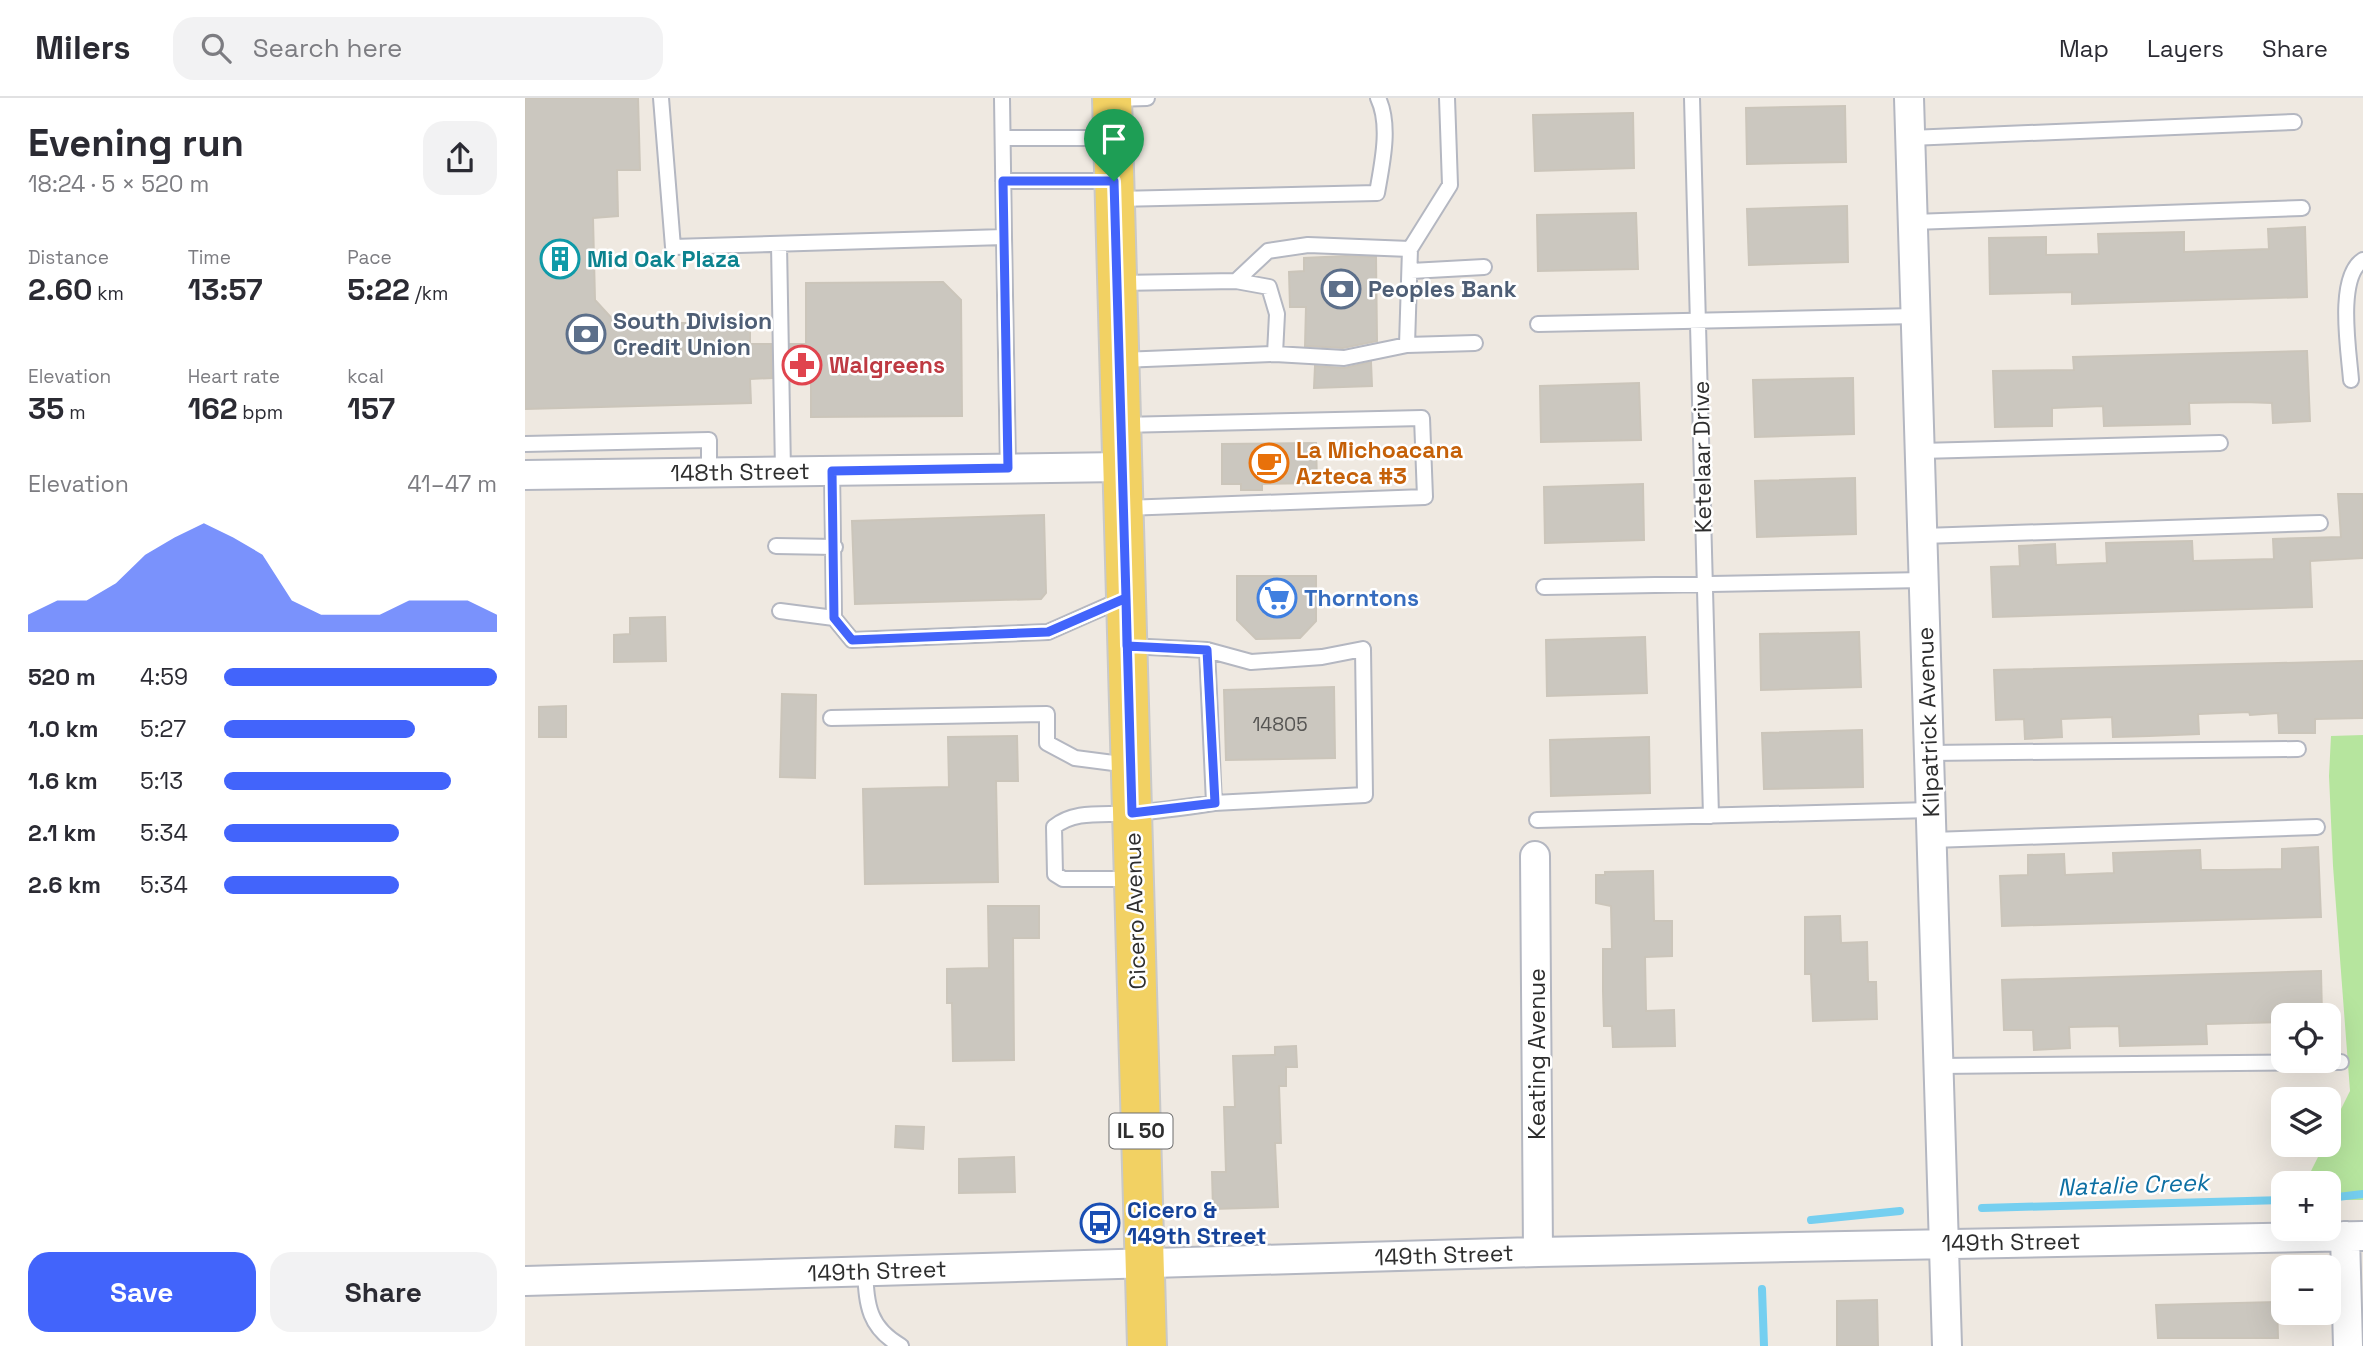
<!DOCTYPE html>
<html lang="en">
<head>
<meta charset="utf-8">
<style>
	:root { --surface:#fff; --page:#f2f2f3; --text:#2b2b33; --muted:#7c7c81; --line:#e1e1e2; --accent:#4264fb }
	body { margin:0; font-family:"Space Grotesk",sans-serif; background:var(--page); color:var(--text); height:100vh; display:flex; flex-direction:column; font-size:26px; white-space:nowrap }
	* { box-sizing:border-box; margin:0 }
	p { font-size:23px; color:var(--muted) }
	.icon { flex:none; width:38px; height:38px; fill:none; stroke:currentColor; stroke-width:2; stroke-linecap:round; stroke-linejoin:round }
	.map { position:relative; flex:1; overflow:hidden }
	.drawer { display:flex; flex-direction:column; background:var(--surface); width:525px }
	.drawer>* { flex:none }
	.tools { position:absolute; left:1746px; top:905px; display:grid; gap:14px }
	.tools a { display:grid; place-items:center; width:70px; height:70px; border-radius:14px; background:var(--surface); box-shadow:0 7px 28px #0002; font-size:35px }
	.pin { position:absolute; display:grid; place-items:center; width:60px; height:60px; color:#fff; margin:-72px -30px; border-radius:50% 50% 50% 0; rotate:-45deg; box-shadow:0 0 7px #0007 }
	.pin .icon { rotate:45deg }
	.round { display:grid; place-items:center; flex:none; width:74px; height:74px; border-radius:21px; background:var(--page) }
	.headline { display:flex; align-items:center; justify-content:space-between; height:119px; padding:0 28px }
	h1 { font-size:38px; font-weight:600; line-height:52px }
	.stats { display:grid; grid-template-columns:repeat(3,1fr); gap:10px; height:119px; padding:7px 28px }
	.stats div { display:grid; align-content:center }
	.stats b { font-size:30px; font-weight:600 }
	.stats small { font-size:19px; font-weight:400 }
	.stats p { font-size:19px }
	.chart { height:196px; padding:14px 28px }
	.chart p { display:flex; justify-content:space-between }
	.chart svg { width:100%; height:126px; margin-top:7px; fill:var(--accent); opacity:.7 }
	.cta { display:flex; gap:14px; margin-top:auto; padding:14px 28px }
	.cta a { flex:1; height:80px; border-radius:21px; background:var(--accent); color:#fff; font-size:28px; font-weight:600; line-height:80px; text-align:center }
	.cta a+a { background:var(--page); color:var(--text) }
	ul { padding:0 28px; list-style:none; font-size:23px }
	li { display:grid; grid-template-columns:112px 84px 1fr; align-items:center; height:52px }
	li i { height:18px; border-radius:9px; background:var(--accent) }
	header { display:flex; align-items:center; gap:42px; box-sizing:border-box; height:98px; padding:0 35px; background:var(--surface); border-bottom:2px solid var(--line) }
	header strong { font-size:33px }
	nav { display:flex; gap:38px; margin-inline-start:auto; font-size:24px }
	.search { width:490px; height:63px; background:var(--page); display:flex; align-items:center; gap:18px; box-sizing:border-box; padding:0 24px; border-radius:21px; color:var(--muted); font-size:26px }
	main { display:flex; flex:1; min-height:0 }
	.map>svg:first-child { display:block }
</style>
</head>
<body>
<header>
<strong>Milers</strong>
<div class="search"><svg class="icon" aria-label="search" viewBox="0 0 24 24"><circle cx="10" cy="10" r="6"/><path d="M15 15l6 6"/></svg>Search here</div>
<nav><a>Map</a><a>Layers</a><a>Share</a></nav>
</header>
<main>
<section class="drawer">
<div class="headline"><div><h1>Evening run</h1><p>18:24 · 5 × 520 m</p></div><a class="round"><svg class="icon" aria-label="share" viewBox="0 0 24 24"><path d="M12 15V3M7 8l5-5 5 5M5 13v7h14v-7"/></svg></a></div>
<div class="stats">
<div><p>Distance</p><b>2.60<small> km</small></b></div>
<div><p>Time</p><b>13:57</b></div>
<div><p>Pace</p><b>5:22<small> /km</small></b></div>
</div>
<div class="stats">
<div><p>Elevation</p><b>35<small> m</small></b></div>
<div><p>Heart rate</p><b>162<small> bpm</small></b></div>
<div><p>kcal</p><b>157</b></div>
</div>
<div class="chart"><p><span>Elevation</span>41–47 m</p>
<svg viewBox="0 0 160 44" preserveAspectRatio="none"><path d="M0 44V38L10 33L20 33L30 27L40 17L50 11L60 6L70 11L80 17L90 33L100 38L110 38L120 38L130 33L140 33L150 33L160 38V44z"/></svg>
</div>
<ul>
<li><b>520 m</b>4:59<i style="width:100%"></i></li>
<li><b>1.0 km</b>5:27<i style="width:70%"></i></li>
<li><b>1.6 km</b>5:13<i style="width:83%"></i></li>
<li><b>2.1 km</b>5:34<i style="width:64%"></i></li>
<li><b>2.6 km</b>5:34<i style="width:64%"></i></li>
</ul>
<div class="cta"><a>Save</a><a>Share</a></div>
</section>
<div class="map">
<svg width="1838" height="1248" viewBox="0 0 1838 1248">
	<rect width="100%" height="100%" fill="#efe9e1"/>
	<path fill="#b6e59e" d="M1838,637v465h-34v-17h-24l19,-38 5,-1v-11l21,-42 -17,-225 -4,-90 2,-40z"/>
	<g fill="none" stroke-linecap="round" stroke-linejoin="round">
		<path stroke="#75cff0" stroke-width="8" d="M1804,1100l34,-4
			M1457,1110l302,-8
			M1286,1122l89,-9
			M1237,1191l2,57"/>
	</g>
	<path fill="#cbc7bf" stroke="#cbc5ba" stroke-width="2" d="M0,0h113l2,72h-23l1,46 -25,2 2,82 22,24 133,-2v22h21l1,34 -22,1 1,24 -226,6z
		M1320,8l1,56 -99,2 -1,-56z
		M1108,15l1,55 -99,3 -2,-56z
		M1322,108l1,56 -99,3 -2,-56z
		M1111,115l2,56 -100,2 -1,-56z
		M1780,129l2,70 -235,7v-12l-82,2 -1,-56 57,-1v18l53,-1 -1,-20 86,-2v20l29,-1 56,-2 -1,-20z
		M821,158l30,1 1,84 -34,7 -38,-2 1,-39h-16l-1,-35 15,-1v-13z
		M418,184l18,18 1,116 -151,1v-39h-20l-1,-34h16v-61z
		M1782,253l3,70 -37,2 -1,-20 -28,-1 -55,1 1,21 -86,2 -1,-20 -51,2v18l-57,1 -2,-56 81,-1 -1,-13z
		M846,264l1,24 -58,2 1,-22 29,2z
		M1328,280l1,56 -99,3 -2,-57z
		M1114,285l2,57 -100,2 -1,-56z
		M791,345l1,40 -55,1v6h-21v-6h-19v-40z
		M1330,380l1,56 -99,3 -2,-56z
		M1118,386l1,56 -99,3 -1,-56z
		M1813,396h25v64l-53,3 2,46 -319,10 -2,-50 29,-1 -1,-20 36,-2 1,21 51,-2 -1,-20 36,-1 50,-1 1,20 81,-2 -1,-20 68,-2z
		M519,417l2,78 -5,6 -186,5 -3,-83z
		M712,478h79v45l-16,17 -44,1 -19,-19z
		M140,519l1,44 -52,1v-27l16,-1v-16z
		M1334,534l2,55 -100,3 -1,-56z
		M1120,539l2,56 -100,3 -1,-56z
		M1838,563v57l-48,1v14h-36l-1,-20 -28,2 -1,-3 -51,2 1,20 -50,2 -36,1 -1,-20 -51,2 1,18 -37,2 -1,-20 -28,1 -2,-50z
		M809,589l1,71 -109,2 -2,-70z
		M257,596l34,1 -1,83 -35,-1z
		M41,608v31h-27v-30z
		M1337,632l1,57 -99,2 -2,-56z
		M492,638l1,45h-22l2,101 -133,2 -2,-95 86,-2 -1,-50z
		M1124,639l1,56 -99,3 -1,-56z
		M1793,749l3,70 -319,9 -2,-50 28,-1v-20l36,-1 1,21 49,-2 -1,-20 87,-3 1,20h28l53,-1v-20z
		M1128,773l1,50h18v35l-27,1 1,54 28,-1 1,36 -62,1 -1,-21h-8l-1,-35v-42h9l-1,-43 -15,-3v-28h9v-3z
		M463,808h51v32h-26l1,122 -61,1 -1,-58h-5v-34l42,-1z
		M1315,818l1,27 26,-1 1,40h8l1,37 -64,2 -2,-47h-6v-57z
		M1796,873l1,44h-38v7l-78,2 1,20 -87,2 -1,-20 -50,1 1,21 -36,2 -1,-20h-29l-2,-50z
		M771,948l1,21h-11v19h-7l2,57h-6l3,64 -65,2 -1,-37h14l-2,-65h11l-2,-51 42,-1v-8z
		M371,1028l28,1 -1,22 -28,-2z
		M489,1059l1,35 -56,1v-34z
		M1352,1202l1,46h-41v-45z
		M1752,1204l1,36h-120l-2,-33z"/>
	<g fill="none" stroke-linecap="round" stroke-linejoin="round">
		<defs>
			<path id="service" d="M136,0l12,149 331,-10 4,231
				M477,0l2,139
				M1167,0l19,718
				M589,1l33,-1
				M478,40h109
				M1385,40l384,-16
				M478,83h111
				M591,101l261,-6c5,-29 14,-68 1,-95
				M1388,124l389,-14
				M254,146l4,227
				M885,151l40,-64 -3,-87
				M886,173l73,-4
				M711,183l32,-30 40,-6 102,4 -3,96 -63,13 -69,-4
				M594,185l117,-2 33,6 8,27 -2,40 -154,6
				M1013,226l378,-8
				M882,247l68,-2
				M1826,282c-2,-28 -15,-103 12,-120
				M596,327l301,-7 3,79 -300,11
				M0,346l184,-4v33
				M1395,353l300,-8
				M1398,438l397,-13
				M251,448l59,1
				M1019,489l380,-7
				M255,513l54,7 -2,-147
				M309,520l18,22 196,-8 77,-34
				M604,548l78,4 7,153c-27,4 -54,8 -81,10 -27,3 -57,-4 -79,14l1,47 8,5h70
				M682,552l44,12 71,-5 41,-8 2,146 -151,8
				M306,620l216,-4v29l28,15 54,7
				M1405,655l368,-4
				M1012,722l394,-10
				M1407,742l385,-13
				M1414,968l402,-4
				M340,1174c2,33 3,55 36,74"/>
			<path id="minor" d="M1384,0l38,1248
				M0,377l597,-8
				M1010,758l3,396
				M1820,1138l3,110
				M0,1183l1013,-29 825,-16"/>
			<path id="primary" d="M587,0l35,1248"/>
		</defs>
		<use href="#service" stroke="#b4b7c1" stroke-width="18"/>
		<use href="#minor" stroke="#b4b7c1" stroke-width="32"/>
		<use href="#primary" stroke="#c9c9c9" stroke-width="42"/>
		<use href="#service" stroke="#fff" stroke-width="14"/>
		<use href="#minor" stroke="#fff" stroke-width="28"/>
		<use href="#primary" stroke="#f2d163" stroke-width="38"/>
	</g>
	<g fill="none" stroke-linecap="round" stroke-linejoin="round">
		<defs>
			<path id="route" d="M589,83l12,417c2,72 4,144 6,215l83,-10 -8,-153 -80,-4 -1,-48 -78,34 -196,8 -18,-22 -2,-147 176,-3 -5,-287h111"/>
		</defs>
		<use href="#route" stroke="#fff" stroke-width="14"/>
		<use href="#route" stroke="#4264fb" stroke-width="9"/>
	</g>
	<defs>
		<symbol id="building-ring" viewBox="-11 -11 22 22"><circle r="9.5" fill="#fff" stroke="#0f9aa8" stroke-width="1.5"/><path d="M-4-6H4V6H1V3H-1V6H-4ZM-2.5-4.3h1.7v1.8h-1.7ZM.8-4.3h1.7v1.8H.8ZM-2.5-1h1.7V.8h-1.7ZM.8-1h1.7V.8H.8Z" fill="#0f9aa8"/></symbol>
		<symbol id="bank-ring" viewBox="-11 -11 22 22"><circle r="9.5" fill="#fff" stroke="#5c6f8a" stroke-width="1.5"/><path d="M-6-4H6V4H-6ZM0-2.3a2.3 2.3 0 1 0 0 4.6a2.3 2.3 0 1 0 0-4.6Z" fill="#5c6f8a"/></symbol>
		<symbol id="pharmacy-ring" viewBox="-11 -11 22 22"><circle r="9.5" fill="#fff" stroke="#e0444e" stroke-width="1.5"/><path d="M-2-6h4v4h4v4h-4v4h-4v-4h-4v-4h4Z" fill="#e0444e"/></symbol>
		<symbol id="cafe-ring" viewBox="-11 -11 22 22"><circle r="9.5" fill="#fff" stroke="#e8710a" stroke-width="1.5"/><path d="M-5.5-4.5H6V0H3Q3 3.5 0 3.5H-2.5Q-5.5 3.5-5.5 0ZM3-3.2v2h1.7v-2ZM-6 4.5H4V6H-6Z" fill="#e8710a"/></symbol>
		<symbol id="supermarket-ring" viewBox="-11 -11 22 22"><circle r="9.5" fill="#fff" stroke="#3f7fe0" stroke-width="1.5"/><path d="M-6-5.5h2.5l.6 2H6L4.5 2H-2.5L-4.4-4H-6ZM-1.5 3.2a1.3 1.3 0 1 0 .1 0ZM3 3.2a1.3 1.3 0 1 0 .1 0Z" fill="#3f7fe0"/></symbol>
		<symbol id="bus-ring" viewBox="-11 -11 22 22"><circle r="9.5" fill="#fff" stroke="#1a4fb4" stroke-width="1.5"/><path d="M-5-6H5V4H4V6H2V4H-2V6H-4V4H-5ZM-3.5-4V0h7V-4ZM-3.5 1.2v1.5H-2V1.2ZM2 1.2v1.5H3.5V1.2Z" fill="#1a4fb4"/></symbol>
	</defs>
	<g fill-rule="evenodd">
		<use href="#building-ring" x="13" y="139" width="44" height="44"/>
		<use href="#bank-ring" x="794" y="169" width="44" height="44"/>
		<use href="#bank-ring" x="39" y="214" width="44" height="44"/>
		<use href="#pharmacy-ring" x="255" y="245" width="44" height="44"/>
		<use href="#cafe-ring" x="722" y="343" width="44" height="44"/>
		<use href="#supermarket-ring" x="730" y="478" width="44" height="44"/>
		<use href="#bus-ring" x="553" y="1103" width="44" height="44"/>
	</g>
	<g text-anchor="middle" stroke-width="5" stroke-linejoin="round" paint-order="stroke">
		<g font-size="19" fill="#555452">
			<text x="755" y="633">14805</text>
		</g>
		<rect fill="#fff" stroke="#6d6d6d" stroke-width="2" x="584.5" y="1015.5" width="63" height="35" rx="5"/>
		<g font-size="21" font-weight="bold" fill="#2e2e2e">
			<text x="616" y="1040">IL 50</text>
		</g>
		<g font-size="23" font-weight="bold" fill="#0d838f" stroke="#fff" text-anchor="start">
			<text x="62" y="169">Mid Oak Plaza</text>
		</g>
		<g font-size="23" font-weight="bold" fill="#4e5e75" stroke="#fff" text-anchor="start">
			<text x="843" y="199">Peoples Bank</text>
			<text x="88" y="231">South Division<tspan x="88" dy="26">Credit Union</tspan></text>
		</g>
		<g font-size="23" font-weight="bold" fill="#be3a42" stroke="#fff" text-anchor="start">
			<text x="304" y="275">Walgreens</text>
		</g>
		<g font-size="23" font-weight="bold" fill="#c56008" stroke="#fff" text-anchor="start">
			<text x="771" y="360">La Michoacana<tspan x="771" dy="26">Azteca #3</tspan></text>
		</g>
		<g font-size="23" fill="#2e2e2e" stroke="#fff">
			<text transform="translate(1177 359) rotate(-91)" y="8">Ketelaar Drive</text>
			<text transform="translate(215 374) rotate(-1)" y="8">148th Street</text>
			<text transform="translate(1403 624) rotate(-92)" y="8">Kilpatrick Avenue</text>
			<text transform="translate(610 813) rotate(-92)" y="8">Cicero Avenue</text>
			<text transform="translate(1012 956) rotate(-90)" y="8">Keating Avenue</text>
			<text transform="translate(1486 1144) rotate(-1)" y="8">149th Street</text>
			<text transform="translate(919 1157) rotate(-2)" y="8">149th Street</text>
			<text transform="translate(352 1173) rotate(-2)" y="8">149th Street</text>
		</g>
		<g font-size="23" font-weight="bold" fill="#366cbe" stroke="#fff" text-anchor="start">
			<text x="779" y="508">Thorntons</text>
		</g>
		<g font-size="23" font-weight="bold" fill="#164399" stroke="#fff" text-anchor="start">
			<text x="602" y="1120">Cicero &amp;<tspan x="602" dy="26">149th Street</tspan></text>
		</g>
		<g font-size="24" font-style="italic" fill="#0d6fa3" stroke="#fff">
			<text transform="translate(1608 1087) rotate(-2)" y="8">Natalie Creek</text>
		</g>
	</g>
</svg>
<div class="tools">
<a><svg class="icon" aria-label="locate" viewBox="0 0 24 24"><circle cx="12" cy="12" r="6"/><path d="M12 2v4M12 18v4M2 12h4M18 12h4"/></svg></a>
<a><svg class="icon" aria-label="layers" viewBox="0 0 24 24"><path d="M12 4l9 5-9 5-9-5zM3 14l9 5 9-5"/></svg></a>
<a>+</a>
<a>−</a>
</div>
<div class="pin" style="left:589px;top:83px;background:#1e9e55"><svg class="icon" aria-label="arrive" viewBox="0 0 24 24"><path d="M6 21V4h12l-3 4 3 4H6"/></svg></div>
</div>
</main>
</body>
</html>
